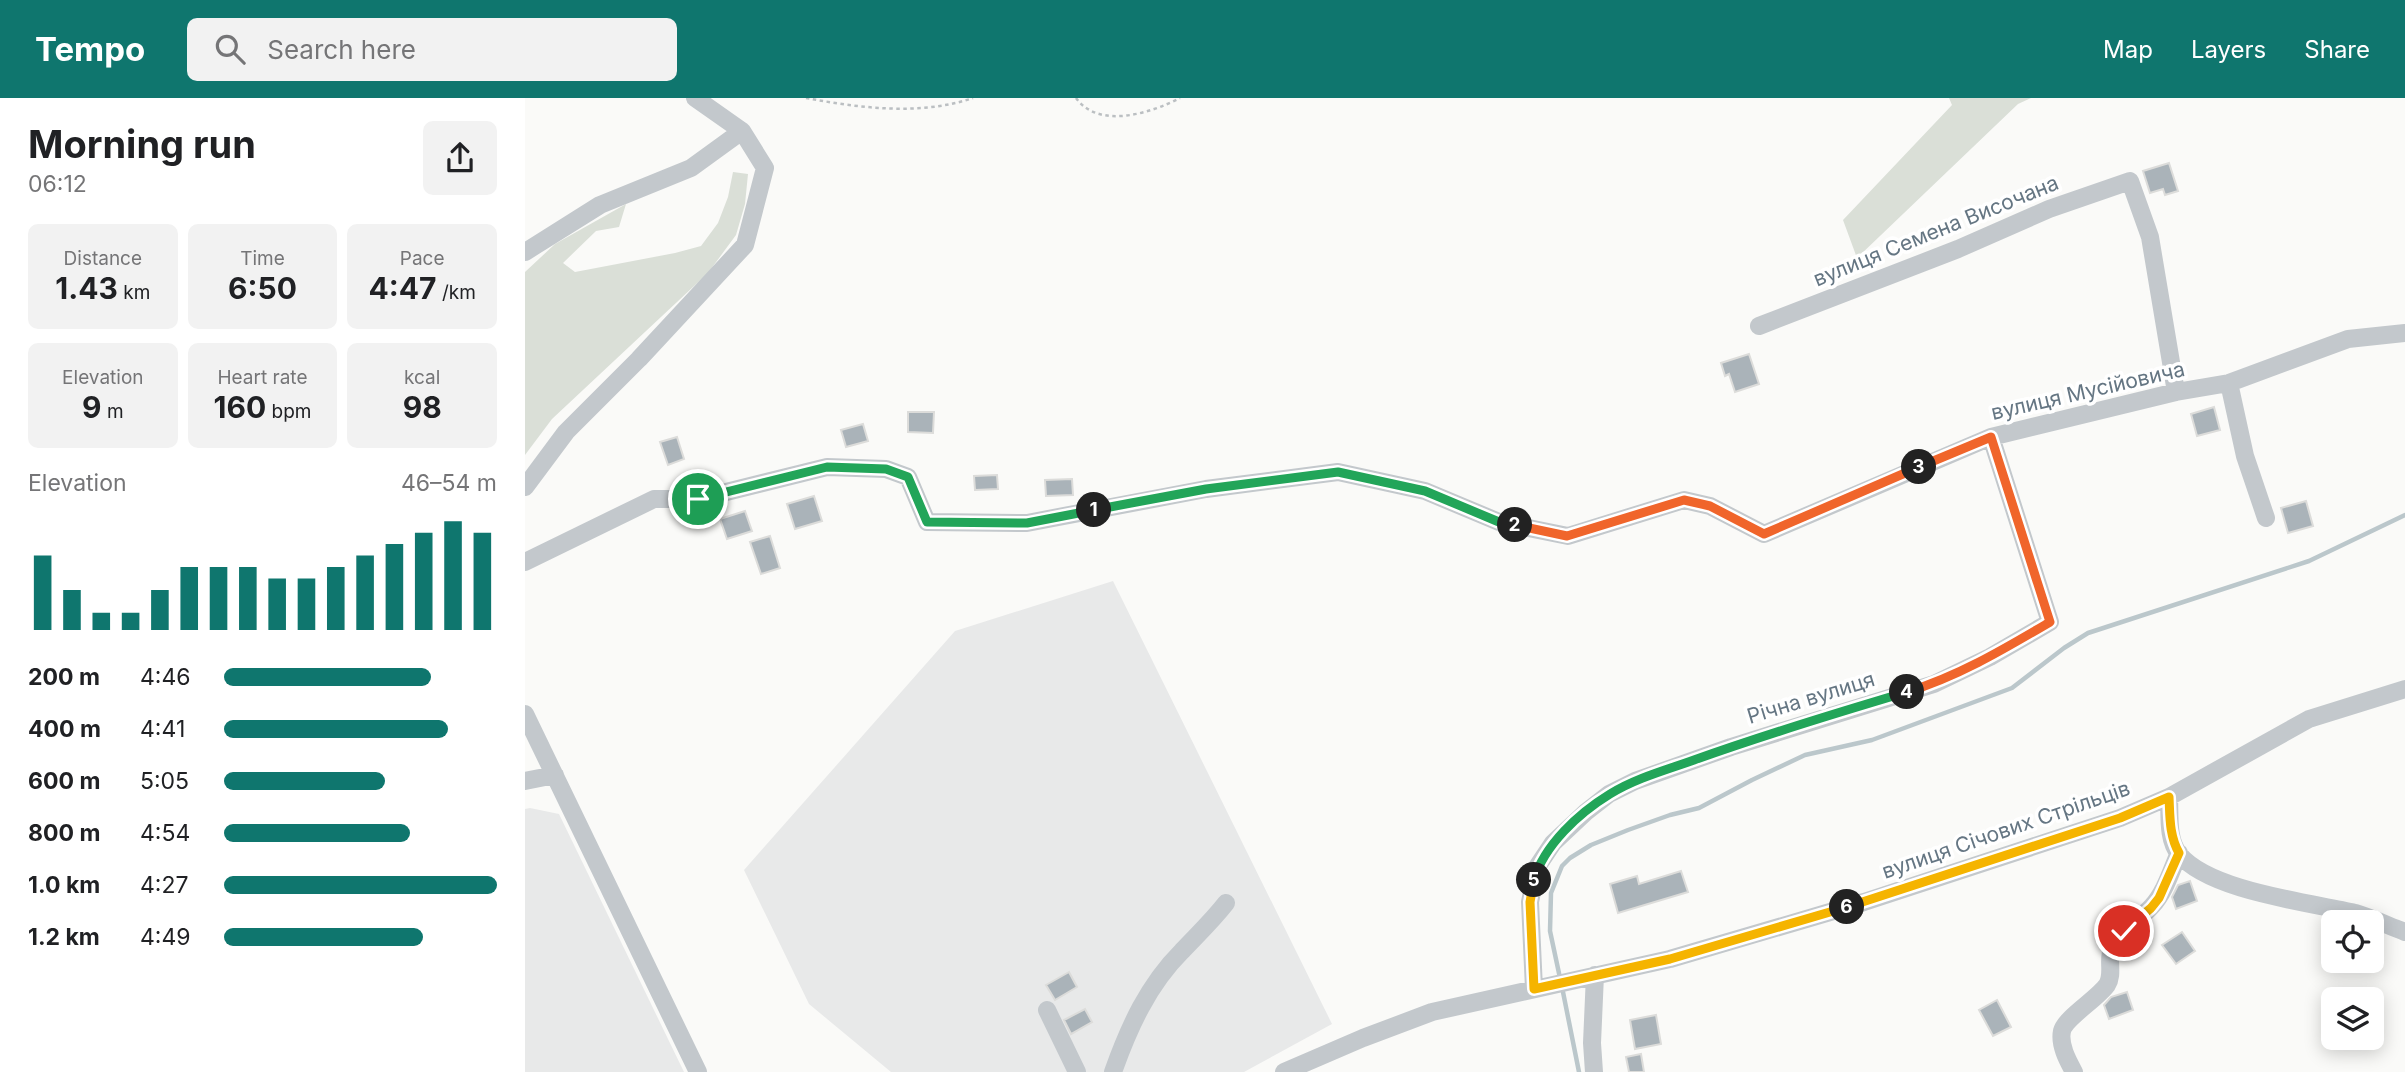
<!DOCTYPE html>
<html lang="en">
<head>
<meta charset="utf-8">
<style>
	:root { --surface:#fff; --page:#f2f2f2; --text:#202124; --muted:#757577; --accent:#0f766e }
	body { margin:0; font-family:Inter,sans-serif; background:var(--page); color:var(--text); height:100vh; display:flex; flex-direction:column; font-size:26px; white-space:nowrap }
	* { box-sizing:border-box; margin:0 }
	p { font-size:23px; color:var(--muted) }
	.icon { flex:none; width:38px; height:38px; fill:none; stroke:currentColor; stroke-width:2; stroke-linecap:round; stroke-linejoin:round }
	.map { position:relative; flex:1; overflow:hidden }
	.drawer { display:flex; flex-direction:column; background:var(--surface); width:525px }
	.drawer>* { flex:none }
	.fabs { position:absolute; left:1796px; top:812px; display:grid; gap:14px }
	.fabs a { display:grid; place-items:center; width:63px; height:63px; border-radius:10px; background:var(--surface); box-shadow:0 4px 18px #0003; font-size:35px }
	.pin { position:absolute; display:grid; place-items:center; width:60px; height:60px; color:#fff; margin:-30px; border:4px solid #fff; border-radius:50%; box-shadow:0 2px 7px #0007 }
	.km { position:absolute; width:35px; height:35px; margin:-18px; border-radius:50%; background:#222; color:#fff; font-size:19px; line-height:35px; text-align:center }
	.round { display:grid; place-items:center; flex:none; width:74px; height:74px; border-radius:10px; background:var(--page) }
	.head { display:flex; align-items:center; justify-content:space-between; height:119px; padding:0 28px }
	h1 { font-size:38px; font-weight:700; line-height:52px }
	.figures { display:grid; grid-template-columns:repeat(3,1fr); gap:10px; height:119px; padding:7px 28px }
	.figures div { display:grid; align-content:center; border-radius:10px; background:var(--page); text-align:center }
	.figures b { font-size:30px; font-weight:700 }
	.figures small { font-size:19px; font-weight:400 }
	.figures p { font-size:19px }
	.chart { height:196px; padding:14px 28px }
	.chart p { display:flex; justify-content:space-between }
	.chart svg { width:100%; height:126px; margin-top:7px; stroke:var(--accent); stroke-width:6 }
	ul { padding:0 28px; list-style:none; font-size:23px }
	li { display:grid; grid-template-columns:112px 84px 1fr; align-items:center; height:52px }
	li i { height:18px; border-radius:9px; background:var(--accent) }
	header { display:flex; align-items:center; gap:42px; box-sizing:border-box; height:98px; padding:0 35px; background:var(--accent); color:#fff }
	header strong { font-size:33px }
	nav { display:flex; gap:38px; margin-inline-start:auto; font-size:24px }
	.search { width:490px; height:63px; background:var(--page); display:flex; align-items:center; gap:18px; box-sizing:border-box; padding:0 24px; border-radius:10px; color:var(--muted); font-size:26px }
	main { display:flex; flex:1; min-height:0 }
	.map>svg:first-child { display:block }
</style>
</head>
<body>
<header>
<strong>Tempo</strong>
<div class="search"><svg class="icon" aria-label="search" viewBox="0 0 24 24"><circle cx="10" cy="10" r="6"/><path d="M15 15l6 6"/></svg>Search here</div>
<nav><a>Map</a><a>Layers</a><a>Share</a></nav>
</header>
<main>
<section class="drawer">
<div class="head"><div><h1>Morning run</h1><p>06:12</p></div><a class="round"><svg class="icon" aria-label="share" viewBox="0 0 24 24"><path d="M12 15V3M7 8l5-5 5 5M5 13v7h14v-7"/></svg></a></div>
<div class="figures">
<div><p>Distance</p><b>1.43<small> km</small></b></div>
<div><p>Time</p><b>6:50</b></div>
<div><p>Pace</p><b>4:47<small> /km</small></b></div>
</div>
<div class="figures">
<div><p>Elevation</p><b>9<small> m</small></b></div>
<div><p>Heart rate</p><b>160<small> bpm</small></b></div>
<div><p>kcal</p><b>98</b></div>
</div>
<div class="chart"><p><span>Elevation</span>46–54 m</p>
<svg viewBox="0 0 160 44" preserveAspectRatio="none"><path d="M5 44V18M15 44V30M25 44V38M35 44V38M45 44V30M55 44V22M65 44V22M75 44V22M85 44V26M95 44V26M105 44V22M115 44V18M125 44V14M135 44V10M145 44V6M155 44V10"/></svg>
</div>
<ul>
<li><b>200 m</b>4:46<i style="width:76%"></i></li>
<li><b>400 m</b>4:41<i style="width:82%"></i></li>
<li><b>600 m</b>5:05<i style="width:59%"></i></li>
<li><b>800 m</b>4:54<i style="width:68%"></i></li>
<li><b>1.0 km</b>4:27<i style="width:100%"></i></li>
<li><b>1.2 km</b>4:49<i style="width:73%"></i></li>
</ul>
</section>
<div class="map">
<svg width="1880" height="974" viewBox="0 0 1880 974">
	<rect width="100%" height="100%" fill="#fafaf8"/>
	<path fill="#e8e9e9" d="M588,483l219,443 -88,48h-353l-82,-68 -65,-134 211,-239z
		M5,710l29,6 125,258h-159v-263z"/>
	<path fill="#dadfd7" d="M1424,0h82l-13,6 -161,154 -14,-38 109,-115z
		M208,74l15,2 -3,30 -9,31 -28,38 -156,146 -27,36v-183l30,-28 71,-40 -7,23 -23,4 -33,32 12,9 100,-19 26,-7 17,-23 10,-26z"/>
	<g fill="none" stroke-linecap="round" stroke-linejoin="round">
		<path stroke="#bbc7cb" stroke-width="4.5" d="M1035,880l-10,-47 1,-38 11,-27 8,-8 21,-13 37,-15 42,-15 29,-7 53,-28 53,-25 67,-15 140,-52 52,-40 24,-15 221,-72 96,-46
			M1037,889l17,85"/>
	</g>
	<path fill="#aab3b9" stroke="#dcdcda" stroke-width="2" d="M1644,65l9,28 -13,4 -2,-6 -13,4 -7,-22z
		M1224,256l10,30 -24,8 -6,-18 -4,2 -4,-13z
		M1689,309l6,23 -23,6 -6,-22z
		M383,314h26l-1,21 -25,-1z
		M338,326l5,17 -22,6 -5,-17z
		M152,339l7,22 -16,6 -8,-23z
		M472,377l1,14 -23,1 -1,-14z
		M547,381l1,16 -27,1 -1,-16z
		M289,398l8,25 -27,8 -8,-25z
		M1781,403l7,25 -25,7 -7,-25z
		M220,413l7,20 -25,8 -7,-20z
		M245,438l10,32 -19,6 -11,-32z
		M1156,773l7,21 -70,21 -8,-29 27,-8 2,8z
		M1665,783l7,20 -21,8 -4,-12 6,-12z
		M1657,834l13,19 -19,13 -14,-19z
		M544,874l8,15 -22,13 -9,-15z
		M1602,894l6,18 -24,9 -5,-14 7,-8z
		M1472,902l14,27 -18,9 -14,-26z
		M560,911l7,13 -21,12 -7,-14z
		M1131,917l5,29 -26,5 -5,-29z
		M1116,956l3,18h-15l-3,-15z"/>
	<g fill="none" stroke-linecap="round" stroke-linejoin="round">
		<path stroke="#bbbfc2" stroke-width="2.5" stroke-dasharray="3.5 3.5" stroke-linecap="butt" d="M281,0c54,10 114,18 167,0
			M551,0c23,32 75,15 104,0"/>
		<path stroke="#c3c8cc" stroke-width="18" d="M0,154l75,-47 91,-37 51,-37
			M1234,228l199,-77 91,-40 81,-28 20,56 26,155
			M1704,285l16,73 21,62
			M0,389l41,-55 73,-73 106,-114 20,-77 -23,-37 -47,-33
			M0,464l129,-63h44l129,-32 59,2 22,8 19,45 100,1 179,-34 132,-17 87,19 74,31 69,14 116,-36 26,6 54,28 227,-97 185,-45 53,-9 119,-44 57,-6
			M0,616l173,358
			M0,683l30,-6
			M1644,699c1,18 -2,42 10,57 30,37 129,48 176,59 17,5 34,13 50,19
			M1009,891l-4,-87 7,-35 16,-24 33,-31 23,-18 26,-13 96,-34 203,-63 56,-27 60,-35 -59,-185
			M522,912l30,62
			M588,974c16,-45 35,-87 69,-121 15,-16 30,-30 44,-48
			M759,974l79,-34 69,-26 238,-53 194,-57 256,-84 49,-21 140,-78 96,-30
			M1069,974l-2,-29 3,-68
			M1549,974c-6,-11 -15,-27 -12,-41 3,-13 35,-32 45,-46 7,-11 0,-25 5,-36 7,-19 28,-29 40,-43 13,-14 19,-35 27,-53"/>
	</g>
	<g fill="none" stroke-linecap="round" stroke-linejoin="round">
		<defs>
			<path id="split-1" d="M173,401l129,-32 59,2 22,8 19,45 100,1 67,-13"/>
			<path id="split-2" d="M569,412l112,-21 132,-17 87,19 74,31 16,3"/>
			<path id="split-3" d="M990,427l52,11 117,-36 26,6 54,28 155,-67"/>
			<path id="split-4" d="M1382,594c52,-16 97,-43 143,-70l-59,-185 -72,30"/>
			<path id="split-5" d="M1009,782c10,-35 45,-67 76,-86 26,-16 56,-24 84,-34 70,-25 142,-47 213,-68"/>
			<path id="split-6" d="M1009,782l-4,22 4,87 136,-30 177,-52"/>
			<path id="split-7" d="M1322,809l273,-89 49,-21c1,19 0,38 10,56l-20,45 -8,10 -27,23"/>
		</defs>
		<use href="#split-1" stroke="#fff" stroke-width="14"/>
		<use href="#split-2" stroke="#fff" stroke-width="14"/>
		<use href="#split-3" stroke="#fff" stroke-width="14"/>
		<use href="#split-4" stroke="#fff" stroke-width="14"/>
		<use href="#split-5" stroke="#fff" stroke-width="14"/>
		<use href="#split-6" stroke="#fff" stroke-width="14"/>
		<use href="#split-7" stroke="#fff" stroke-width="14"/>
		<use href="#split-1" stroke="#22a559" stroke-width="9"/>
		<use href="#split-2" stroke="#22a559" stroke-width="9"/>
		<use href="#split-3" stroke="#f0652b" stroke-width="9"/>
		<use href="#split-4" stroke="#f0652b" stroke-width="9"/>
		<use href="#split-5" stroke="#22a559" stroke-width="9"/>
		<use href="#split-6" stroke="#f5b400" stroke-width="9"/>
		<use href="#split-7" stroke="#f5b400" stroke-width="9"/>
	</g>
	<g text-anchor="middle" stroke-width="7" stroke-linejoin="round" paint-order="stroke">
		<g font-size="21" fill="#657683" stroke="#fff">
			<text transform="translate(1411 133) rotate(-22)" y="7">вулиця Семена Височана</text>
			<text transform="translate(1563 293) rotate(-13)" y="7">вулиця Мусійовича</text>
			<text transform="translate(1286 600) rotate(-17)" y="7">Річна вулиця</text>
			<text transform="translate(1481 732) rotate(-19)" y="7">вулиця Січових Стрільців</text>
		</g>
	</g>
</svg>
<div class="fabs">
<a><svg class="icon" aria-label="locate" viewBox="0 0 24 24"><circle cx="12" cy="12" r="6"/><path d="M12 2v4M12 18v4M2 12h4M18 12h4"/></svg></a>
<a><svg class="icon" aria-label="layers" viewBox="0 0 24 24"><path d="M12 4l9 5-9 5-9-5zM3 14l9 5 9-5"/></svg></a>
</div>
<div class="pin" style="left:173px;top:401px;background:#1e9e55"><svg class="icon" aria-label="arrive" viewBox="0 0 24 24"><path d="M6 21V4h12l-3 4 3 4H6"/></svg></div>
<div class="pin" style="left:1599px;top:833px;background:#d93025"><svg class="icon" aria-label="check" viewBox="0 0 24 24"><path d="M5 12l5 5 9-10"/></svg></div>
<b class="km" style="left:569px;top:412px">1</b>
<b class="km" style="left:990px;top:427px">2</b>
<b class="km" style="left:1394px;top:369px">3</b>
<b class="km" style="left:1382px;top:594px">4</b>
<b class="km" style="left:1009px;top:782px">5</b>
<b class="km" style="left:1322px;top:809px">6</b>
</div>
</main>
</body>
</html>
